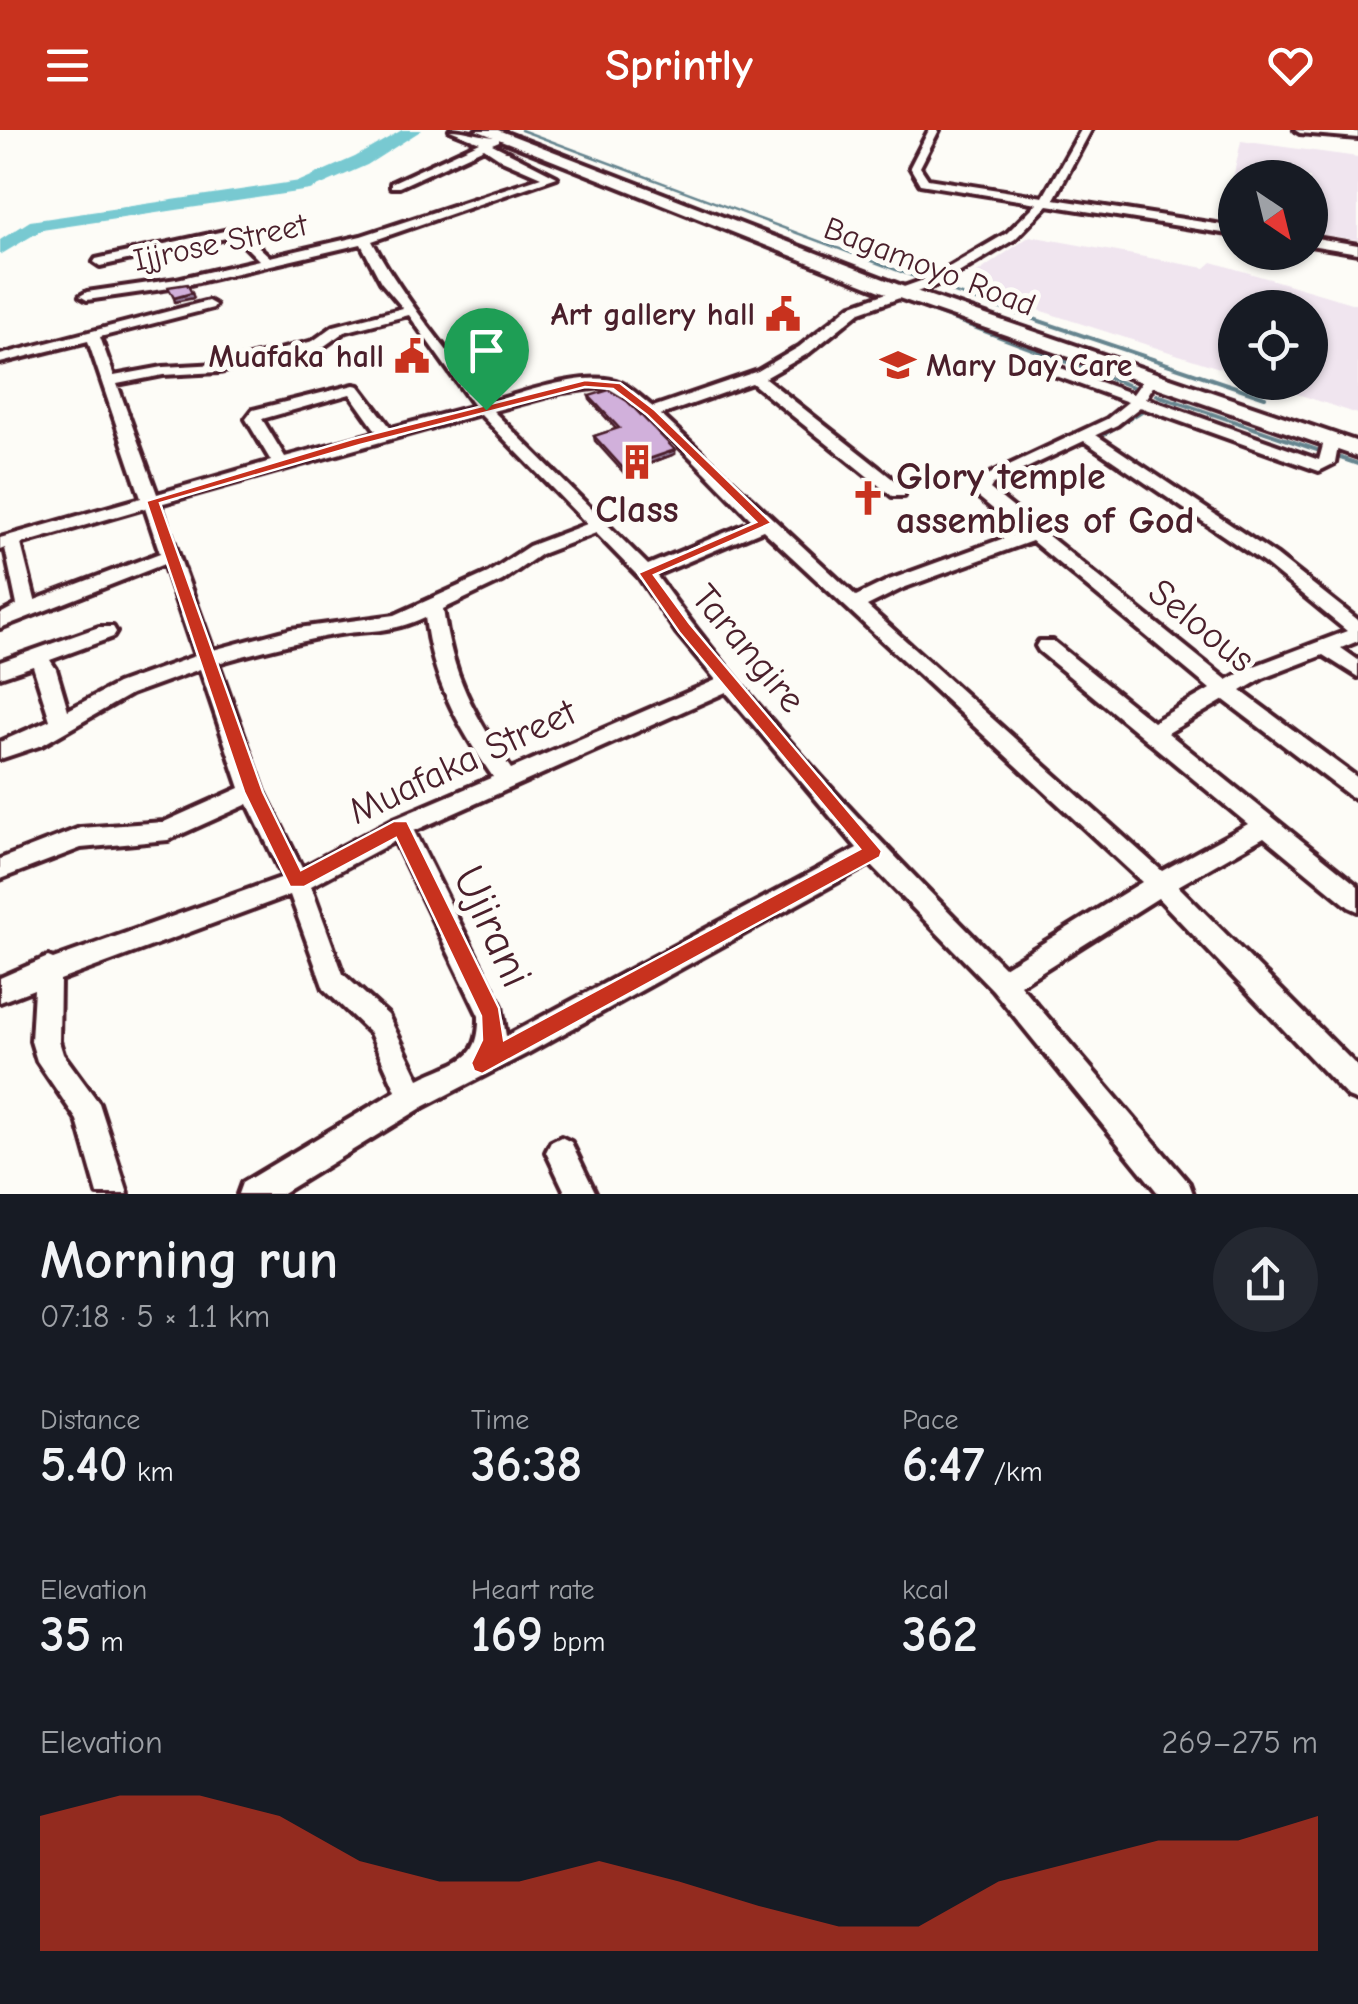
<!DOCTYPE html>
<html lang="en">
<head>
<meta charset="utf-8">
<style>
	:root { --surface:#171b24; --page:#242831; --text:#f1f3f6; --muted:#9ea1a6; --accent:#c8321e }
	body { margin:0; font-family:"Comic Neue",sans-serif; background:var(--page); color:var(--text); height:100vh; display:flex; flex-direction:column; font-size:38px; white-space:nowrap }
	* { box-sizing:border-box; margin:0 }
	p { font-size:32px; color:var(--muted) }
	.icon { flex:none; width:55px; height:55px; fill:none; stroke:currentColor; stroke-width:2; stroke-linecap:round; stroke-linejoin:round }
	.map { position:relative; height:1064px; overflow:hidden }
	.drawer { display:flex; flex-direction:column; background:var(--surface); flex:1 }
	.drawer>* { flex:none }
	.needle { width:65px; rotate:145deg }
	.tools { position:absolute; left:1218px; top:30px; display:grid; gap:20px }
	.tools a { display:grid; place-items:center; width:110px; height:110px; border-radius:50%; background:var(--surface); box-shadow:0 2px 8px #0004; font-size:50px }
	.pin { position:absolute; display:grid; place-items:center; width:85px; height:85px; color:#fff; margin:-102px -42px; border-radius:50% 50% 50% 0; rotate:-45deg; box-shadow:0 0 10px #0007 }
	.pin .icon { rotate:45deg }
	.round { display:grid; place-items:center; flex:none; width:105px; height:105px; border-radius:52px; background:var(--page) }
	.summary { display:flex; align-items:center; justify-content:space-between; height:170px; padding:0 40px }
	h1 { font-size:55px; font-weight:800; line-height:75px }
	.metrics { display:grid; grid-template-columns:repeat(3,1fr); gap:15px; height:170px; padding:10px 40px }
	.metrics div { display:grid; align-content:center }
	.metrics b { font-size:50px; font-weight:800 }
	.metrics small { font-size:28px; font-weight:400 }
	.metrics p { font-size:28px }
	.chart { height:280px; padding:20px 40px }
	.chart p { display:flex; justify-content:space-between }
	.chart svg { width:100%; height:180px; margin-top:10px; fill:var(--accent); opacity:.7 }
	header { display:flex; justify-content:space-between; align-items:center; height:130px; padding:0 40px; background:var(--accent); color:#fff; font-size:45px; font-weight:800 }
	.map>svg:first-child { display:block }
</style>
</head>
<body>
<header><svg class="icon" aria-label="menu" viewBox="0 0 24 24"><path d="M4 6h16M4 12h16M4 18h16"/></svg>Sprintly<svg class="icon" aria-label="heart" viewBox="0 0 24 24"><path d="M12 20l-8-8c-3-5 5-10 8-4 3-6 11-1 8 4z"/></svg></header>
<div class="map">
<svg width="1358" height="1064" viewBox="0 0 1358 1064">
	<rect width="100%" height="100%" fill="#fdfcf7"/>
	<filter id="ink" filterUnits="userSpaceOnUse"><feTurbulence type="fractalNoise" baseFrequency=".01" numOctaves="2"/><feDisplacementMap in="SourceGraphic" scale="20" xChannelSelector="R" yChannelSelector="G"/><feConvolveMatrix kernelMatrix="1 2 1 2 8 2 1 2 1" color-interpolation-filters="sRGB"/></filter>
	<g filter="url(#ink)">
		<path fill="#f0e5ef" d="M1241,11l117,16v83l-48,-7v-55h-75v44l-11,-2z
			M1030,106l175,32 7,-6 146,43v109l-94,-31 46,-1v-74h-75v65l-246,-79 -12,-21z"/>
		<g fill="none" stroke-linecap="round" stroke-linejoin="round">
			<path stroke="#66858f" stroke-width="2.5" d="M521,0l394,147
				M949,161l30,10
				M899,169l5,2"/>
			<path stroke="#66858f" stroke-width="4" d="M971,168l294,99
				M899,169l234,88
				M1157,265l201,69
				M1103,305l42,-26
				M1056,324l34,-14"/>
			<path stroke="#66858f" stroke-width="5" d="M1035,395l104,85
				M1062,437l52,42"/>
			<path fill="#78c9d1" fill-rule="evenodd" d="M402,0h20l-55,35 -57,25 -268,40 -42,25v-15l30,-19 270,-40 55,-24z"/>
			<defs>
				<path id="minor" d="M450,0c17,0 32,7 49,7v4l-7,3 65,33 -185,64c30,57 76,109 115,162 33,-9 102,-35 134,-20 11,5 22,17 32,24l105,-36 41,-24 51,-41 82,-29 75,-44 30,-30 -117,-19 -10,-17 19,-37h10l-19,37 8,12 115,18 38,-67h10l-37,69 181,28v8l-187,-30 -33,34 -73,44 -82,29 -51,41 -44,25 139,110v8h-12l-140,-113 -91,32 195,181 33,-16 132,-48 -45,-37 -3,-10 2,-4 132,-62 21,-17 -91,-33v-6h10l86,31 12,-17h10l2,3 -11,18 173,62 6,-22h12l2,3 -4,22 -16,8 -179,-64 -23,18 -21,10 180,120 82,65v21l-17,7 17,12v17l-35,-22 -60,23 -22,13 117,87v21l-8,-3 -126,-96 -56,33 190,153v25l-9,-4 -85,-70 -86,49 180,181v34l-10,-4 -190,-199 -138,87 169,198 4,11h-34l-166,-204 -123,-126 -342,189 -105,54 -142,87h-43l4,-11 154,-92 -26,-58 -46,-44 -34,-94 -230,85 -1,61 4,13 36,49 29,91h-30l-21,-74 -40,-59 -6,-20 3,-52 -34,13v-24l48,-21 5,2 230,-82 -35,-73 -80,36 -87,8 -81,31v-20l80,-31 84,-6 76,-34 -40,-119 -69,25 -89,51 -42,14v-17l50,-22 -17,-54 -33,11v-15l99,-35h14l3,5 -3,5 -63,23 6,9 12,41 49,-26 78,-28 -31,-92 -164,64v-14l17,-9 -12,-57 -5,2v-12l141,-40 -53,-157 -88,22v-8l208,-54 7,4 -2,3 -113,29 14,39 49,-9 56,-3 60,-14 34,-9 21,-15 69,-18 -22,-26 -20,-38 -184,43 -90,13 -7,-4 7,-4 90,-13 82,-19 -24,-24 -135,30 -6,-4 2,-3 142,-31 32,29 91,-21 180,-59 -39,-17 -18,-12 -85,39h-8v-4l89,-41zM409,185l65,91 -83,22 -32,-42 -5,-1 -101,25 -7,9 25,42 -114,33 -40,-110 46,-9 56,-3 62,-14 42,-11 21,-15zM601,257c36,8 122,105 152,134l-105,44 -155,-154 70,-19zM350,264l27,38 -92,25 -23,-38zM480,284l107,110 -58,22 -41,27 -93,42 -104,14 -78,21 -53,-146zM1084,311l180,122 83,68 -98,37 -22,12 -237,-191 3,-5zM145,378l15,45 -125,47 -14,-56zM763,400l379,352 -138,85c-123,-123 -246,-250 -348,-392zM596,403l43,44 38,56 39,47 -205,89c-38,-55 -59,-94 -68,-160l59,-28 39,-27zM1032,411l178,148 -57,33 -100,-81h-14l-3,5 3,5 209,173 -86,47 -295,-265 36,-18zM425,487c7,62 33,109 68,160l-101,43 -90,48 -38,-76 -46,-129c38,-11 76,-21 115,-28 38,-6 55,-1 92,-18zM726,562l131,156 -351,188 -5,-30 -87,-175zM395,711l84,175c1,47 -22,44 -60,63l-31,-64 -45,-41 -32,-88z
					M1295,0l63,2v6l-58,-5z
					M1310,107l48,8v8l-48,-8z
					M561,1007l10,5 25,52h-30l-20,-42 5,-10z"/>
				<path id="highway" d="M476,0h22l409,158 451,154v15l-465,-161z"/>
			</defs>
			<use href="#minor" stroke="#4a1f2b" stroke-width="8"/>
			<use href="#highway" stroke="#4a1f2b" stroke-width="8"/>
			<use href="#minor" fill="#fdfcf7" fill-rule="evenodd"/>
			<use href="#highway" fill="#fdfcf7" fill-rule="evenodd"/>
		</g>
		<path fill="#b497bc" stroke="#4a1f2b" stroke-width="2.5" d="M589,266l86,54v4l-51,19 -29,-32 -1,-5 22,-7 -26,-29z"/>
		<path fill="#927b99" stroke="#4a1f2b" stroke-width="2.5" d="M192,163l2,5 -19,4 -1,-4z
			M675,320v4l-51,19 -1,-5z"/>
		<path fill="#d1b0db" stroke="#4a1f2b" stroke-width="2.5" d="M187,154l5,9 -18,5 -6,-11z
			M609,260l18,11 48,49 -52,18 -29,-32 25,-8 -30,-32z"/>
	</g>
	<path fill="#c8321e" stroke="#fff" stroke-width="2.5" fill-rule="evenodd" d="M585,250l35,3 35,27 117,113 -118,52 36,49 192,227 -2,6 -398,217 -8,-3 -3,-8 11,-23 -1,-24 -85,-178 -92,49h-14l-46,-95 -98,-291 206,-62zM585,257l28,2 34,26 109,107 -118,51 41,59 181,217 -356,191 -5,-32 -92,-187h-13l-93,49 -38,-78 -103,-289 200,-58z"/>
	<defs>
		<symbol id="civic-bare" viewBox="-9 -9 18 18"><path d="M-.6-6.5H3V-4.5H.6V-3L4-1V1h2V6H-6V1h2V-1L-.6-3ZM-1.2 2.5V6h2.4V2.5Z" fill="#c8321e" stroke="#fdfcf7" stroke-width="2.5" paint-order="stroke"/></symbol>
		<symbol id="school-bare" viewBox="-9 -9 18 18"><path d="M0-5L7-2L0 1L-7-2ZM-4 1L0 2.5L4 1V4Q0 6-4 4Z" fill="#c8321e" stroke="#fdfcf7" stroke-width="2.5" paint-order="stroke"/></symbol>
		<symbol id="building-bare" viewBox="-9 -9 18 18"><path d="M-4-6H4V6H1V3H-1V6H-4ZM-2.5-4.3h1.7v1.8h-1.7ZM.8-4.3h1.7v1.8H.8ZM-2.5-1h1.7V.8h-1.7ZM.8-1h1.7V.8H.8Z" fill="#c8321e" stroke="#fdfcf7" stroke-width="2.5" paint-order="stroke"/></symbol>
		<symbol id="church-bare" viewBox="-9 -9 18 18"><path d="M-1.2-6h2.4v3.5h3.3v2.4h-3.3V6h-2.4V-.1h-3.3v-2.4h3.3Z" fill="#c8321e" stroke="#fdfcf7" stroke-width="2.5" paint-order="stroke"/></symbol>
	</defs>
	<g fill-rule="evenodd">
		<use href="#civic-bare" x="758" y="159" width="50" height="50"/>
		<use href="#civic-bare" x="387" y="201" width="50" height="50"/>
		<use href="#school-bare" x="873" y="210" width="50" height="50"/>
		<use href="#building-bare" x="612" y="307" width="50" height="50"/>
		<use href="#church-bare" x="843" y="343" width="50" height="50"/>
	</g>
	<g text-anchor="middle" stroke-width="10" stroke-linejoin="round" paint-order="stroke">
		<g font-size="32" fill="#4a1f2b" stroke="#fdfcf7">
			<text transform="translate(220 112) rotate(-12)" y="11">Ijjrose Street</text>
			<text transform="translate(930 136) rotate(21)" y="11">Bagamoyo Road</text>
		</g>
		<g font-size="32" font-weight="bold" fill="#4a1f2b" stroke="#fdfcf7" text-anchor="end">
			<text x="755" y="195">Art gallery hall</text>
			<text x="384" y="237">Muafaka hall</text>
			<text x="926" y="246" text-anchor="start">Mary Day Care</text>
		</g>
		<g font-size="38" font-weight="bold" fill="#4a1f2b" stroke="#fdfcf7" text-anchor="start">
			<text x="896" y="359">Glory temple<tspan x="896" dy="44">assemblies of God</tspan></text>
			<text x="637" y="392" text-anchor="middle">Class</text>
		</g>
		<g font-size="38" fill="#4a1f2b" stroke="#fdfcf7">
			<text transform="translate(1202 495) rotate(39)" y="13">Seloous</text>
			<text transform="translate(749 518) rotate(50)" y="13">Tarangire</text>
			<text transform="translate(462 631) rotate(-25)" y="13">Muafaka Street</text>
		</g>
		<g font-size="45" fill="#4a1f2b" stroke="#fdfcf7">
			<text transform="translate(494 796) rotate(65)" y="16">Ujirani</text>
		</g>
	</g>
</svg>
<div class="tools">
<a><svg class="needle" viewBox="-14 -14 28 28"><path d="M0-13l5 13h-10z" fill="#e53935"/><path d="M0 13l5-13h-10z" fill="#9ea1a6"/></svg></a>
<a><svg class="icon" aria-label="locate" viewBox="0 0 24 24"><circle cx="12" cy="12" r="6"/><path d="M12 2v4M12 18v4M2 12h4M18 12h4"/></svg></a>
</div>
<div class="pin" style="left:486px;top:280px;background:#1e9e55"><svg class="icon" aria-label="arrive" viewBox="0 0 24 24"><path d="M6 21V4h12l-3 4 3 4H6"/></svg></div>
</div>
<section class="drawer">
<div class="summary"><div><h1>Morning run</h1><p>07:18 · 5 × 1.1 km</p></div><a class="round"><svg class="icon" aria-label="share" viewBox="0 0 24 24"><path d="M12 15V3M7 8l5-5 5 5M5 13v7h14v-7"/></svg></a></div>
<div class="metrics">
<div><p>Distance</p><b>5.40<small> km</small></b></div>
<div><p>Time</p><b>36:38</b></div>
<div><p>Pace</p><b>6:47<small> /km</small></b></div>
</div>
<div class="metrics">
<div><p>Elevation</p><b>35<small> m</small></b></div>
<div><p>Heart rate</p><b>169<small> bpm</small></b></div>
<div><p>kcal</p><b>362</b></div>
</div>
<div class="chart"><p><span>Elevation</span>269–275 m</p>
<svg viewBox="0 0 160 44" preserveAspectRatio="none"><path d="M0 44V11L10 6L20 6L30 11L40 22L50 27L60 27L70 22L80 27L90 33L100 38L110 38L120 27L130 22L140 17L150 17L160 11V44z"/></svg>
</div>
</section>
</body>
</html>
